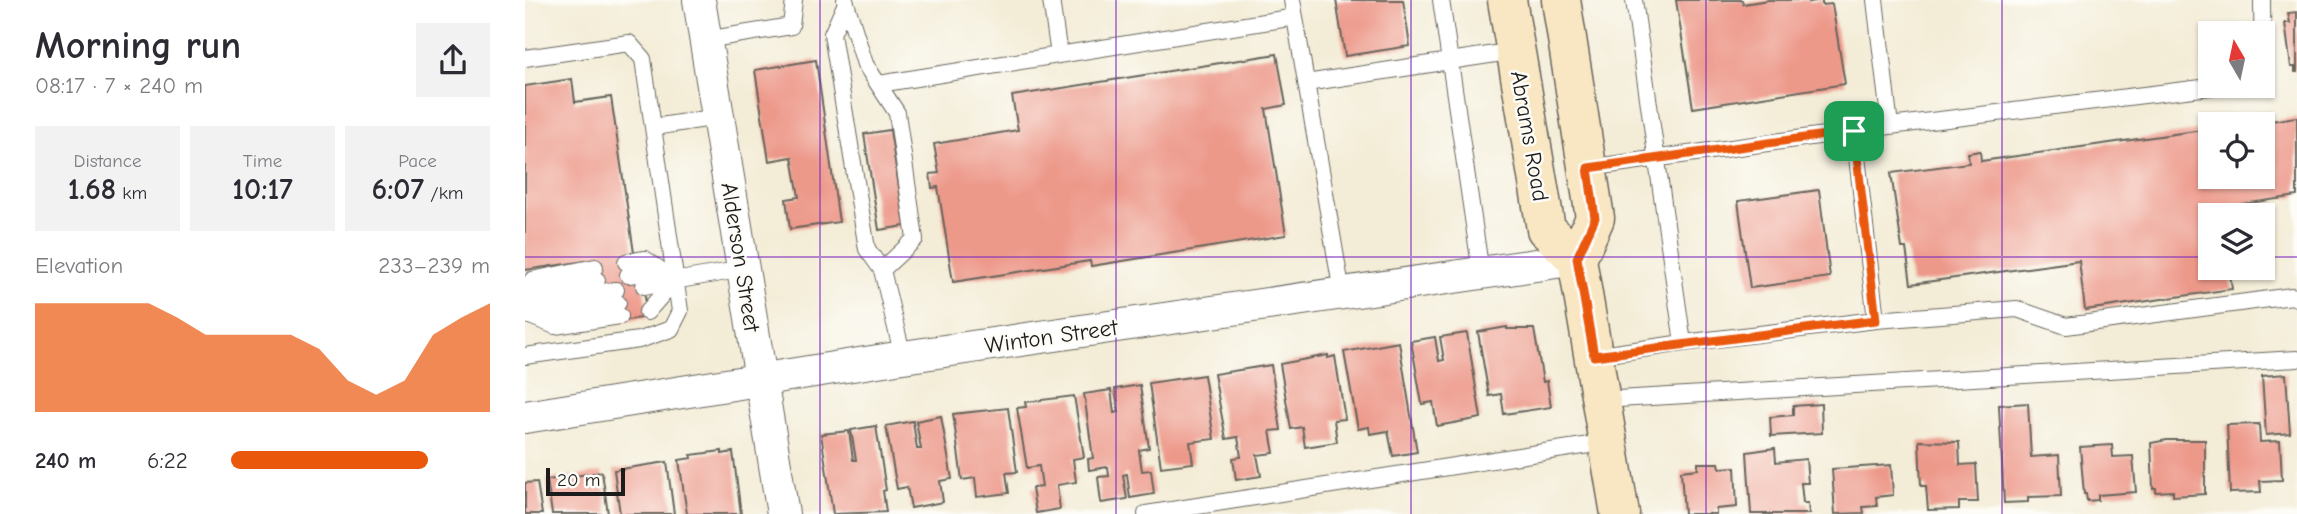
<!DOCTYPE html>
<html lang="en">
<head>
<meta charset="utf-8">
<style>
	:root { --surface:#fff; --page:#f2f2f3; --text:#2b2b33; --muted:#7c7c81; --accent:#ea580c }
	body { margin:0; font-family:"Comic Neue",sans-serif; background:var(--page); color:var(--text); height:100vh; display:flex; flex-direction:column; font-size:26px; white-space:nowrap }
	* { box-sizing:border-box; margin:0 }
	p { font-size:23px; color:var(--muted) }
	.icon { flex:none; width:38px; height:38px; fill:none; stroke:currentColor; stroke-width:2; stroke-linecap:round; stroke-linejoin:round }
	.map { position:relative; flex:1; overflow:hidden }
	.sheet { display:flex; flex-direction:column; background:var(--surface); width:525px }
	.sheet>* { flex:none }
	.needle { width:46px; rotate:351deg }
	.controls { position:absolute; left:1673px; top:21px; display:grid; gap:14px }
	.controls a { display:grid; place-items:center; width:77px; height:77px; border-radius:0px; background:var(--surface); box-shadow:0 2px 5px #0004; font-size:35px }
	.scale { position:absolute; left:21px; bottom:18px; width:79px; box-sizing:border-box; padding-left:7px; border:4px solid #1c1c1c; border-top:0; font-size:19px; line-height:24px; white-space:nowrap; color:#1c1c1c; -webkit-text-stroke:5px #fdfcf7; paint-order:stroke }
	.pin { position:absolute; display:grid; place-items:center; width:60px; height:60px; color:#fff; margin:-30px; border-radius:14px; box-shadow:0 4px 10px #0006 }
	.round { display:grid; place-items:center; flex:none; width:74px; height:74px; border-radius:0px; background:var(--page) }
	.head { display:flex; align-items:center; justify-content:space-between; height:119px; padding:0 35px }
	h1 { font-size:38px; font-weight:700; line-height:52px }
	.stats { display:grid; grid-template-columns:repeat(3,1fr); gap:10px; height:119px; padding:7px 35px }
	.stats div { display:grid; align-content:center; border-radius:0px; background:var(--page); text-align:center }
	.stats b { font-size:30px; font-weight:700 }
	.stats small { font-size:19px; font-weight:400 }
	.stats p { font-size:19px }
	.chart { height:196px; padding:14px 35px }
	.chart p { display:flex; justify-content:space-between }
	.chart svg { width:100%; height:126px; margin-top:7px; fill:var(--accent); opacity:.7 }
	ul { padding:0 35px; list-style:none; font-size:23px }
	li { display:grid; grid-template-columns:112px 84px 1fr; align-items:center; height:52px }
	li i { height:18px; border-radius:9px; background:var(--accent) }
	main { display:flex; flex:1; min-height:0 }
	.map>svg:first-child { display:block }
</style>
</head>
<body>
<main>
<section class="sheet">
<div class="head"><div><h1>Morning run</h1><p>08:17 · 7 × 240 m</p></div><a class="round"><svg class="icon" aria-label="share" viewBox="0 0 24 24"><path d="M12 15V3M7 8l5-5 5 5M5 13v7h14v-7"/></svg></a></div>
<div class="stats">
<div><p>Distance</p><b>1.68<small> km</small></b></div>
<div><p>Time</p><b>10:17</b></div>
<div><p>Pace</p><b>6:07<small> /km</small></b></div>
</div>
<div class="chart"><p><span>Elevation</span>233–239 m</p>
<svg viewBox="0 0 160 44" preserveAspectRatio="none"><path d="M0 44V6L10 6L20 6L30 6L40 6L50 11L60 17L70 17L80 17L90 17L100 22L110 33L120 38L130 33L140 17L150 11L160 6V44z"/></svg>
</div>
<ul>
<li><b>240 m</b>6:22<i style="width:76%"></i></li>
</ul>
</section>
<div class="map">
<svg width="1772" height="514" viewBox="0 0 1772 514">
	<rect width="100%" height="100%" fill="#fdfcf7"/>
	<filter id="ink" filterUnits="userSpaceOnUse"><feTurbulence type="fractalNoise" baseFrequency=".0143" numOctaves="2"/><feDisplacementMap in="SourceGraphic" scale="14" xChannelSelector="R" yChannelSelector="G"/><feConvolveMatrix kernelMatrix="1 2 1 2 8 2 1 2 1" color-interpolation-filters="sRGB"/></filter>
	<filter id="wash" filterUnits="userSpaceOnUse"><feTurbulence type="fractalNoise" baseFrequency=".00686" numOctaves="4" result="noise"/><feDisplacementMap in="SourceGraphic" scale="28" xChannelSelector="R" yChannelSelector="G"/><feGaussianBlur stdDeviation="1.57" result="paint"/><feColorMatrix in="noise" values="0 0 0 0 0 0 0 0 0 0 0 0 0 0 0 0 0 1.4 0 .05"/><feComposite in="paint" operator="in"/></filter>
	<g filter="url(#wash)">
		<rect width="100%" height="100%" fill="#f3ecd6"/>
		<g id="blocks">
			<path fill="#ed998a" d="M811,0h67l7,46 -65,10z
				M1151,0h66l1,4 25,-4h41v2l13,-2v5l10,-1 13,80 -152,24z
				M1772,12v60h-2v-5h-4l-6,-44h5l-2,-10z
				M752,54l9,51 -20,4 20,126 -195,31 -1,-5 -137,21 -15,-95 -6,1 -2,-14 9,-1 -5,-29 84,-14 -6,-34z
				M291,60l23,162 -49,7 -4,-30 13,-2 -7,-40 -23,4 -14,-91z
				M47,79l3,23 36,-5 23,156 8,23 6,41 -27,4 -23,-34 -4,-27 -69,10v-184z
				M1772,117v79l-76,11 1,8h-12v53h19l3,21 -147,21 -6,-49 -168,23 -5,-36h-4l-11,-75 78,-10 -1,-10 12,-2 1,10 229,-32v48h53v-53l-6,-1z
				M365,130l15,96 -26,4 -15,-96z
				M1294,190l11,87 -80,11 -12,-87z
				M982,327v2h27l9,53 4,-1 4,26 -47,7 -3,-20 -12,2 -11,-64z
				M942,333l14,85 -44,8 -4,-24 -11,2 -11,-63 24,-4 4,24 5,-1 -4,-23z
				M874,342l18,110 -24,4 -5,-25 -18,3 -1,-7 -11,2 -14,-77z
				M803,355v3l7,-2 10,63 -11,1 3,22 -32,5 -3,-20 -11,2 -11,-65z
				M746,365l10,65 -11,1 4,22 -17,2 4,21 -25,4 -3,-22 8,-1 -3,-20 -12,2 -12,-65z
				M1761,374l4,59 -24,2 -4,-59z
				M679,375l10,64 -24,3 3,21 -32,4 -12,-84z
				M615,385l9,63 -10,2 3,21 9,-1 3,24 -24,4 -3,-24 -4,1 4,24 -26,4 -3,-26 11,-1 -1,-9 -19,3 -1,-11 5,-1 -9,-64 27,-4 3,23 5,-1 -4,-23z
				M549,396l10,61 -11,2 3,23 -19,3 3,24 -24,4 -4,-25 10,-1 -3,-21 -12,2 -10,-60 9,-1 -1,-5z
				M1503,403l3,54 28,-2 2,41 -33,1v5l-24,1 -5,-98z
				M1296,404l1,29 -51,3 -1,-19 23,-2v-9z
				M483,408l9,64 -11,1 3,20 -32,4 -2,-19 -13,2 -9,-66z
				M416,416l11,63 -12,2 3,21 -32,6 -4,-21 -10,2 -11,-63 27,-5 4,28h4l-5,-28z
				M1734,424l1,18 20,-1 2,39 -22,1 1,11 -31,1 -3,-68z
				M351,426l10,64 -3,1 3,21 -53,2 -12,-80 28,-3 4,29h3l-5,-30z
				M1642,440h38v54l-32,2v-5l-17,1v-4h-3l-2,-45z
				M1394,441l40,1 1,23 16,-1 2,38h-19v7l-31,1 -2,-24h-5z
				M1587,445l1,12 20,-1 3,36 -38,3v5l-11,1 -1,-7h-2l-4,-47z
				M1250,448l1,14 30,-3 2,24h-7l2,20h5l1,11h-58l-4,-62z
				M197,451v3l11,-2 8,62h-54l-8,-54 13,-2 -1,-3z
				M142,462l7,52h-54l-6,-44z
				M1173,463h21l1,5 15,-1 2,40 -21,2v5h-32l-3,-43 17,-2z
				M1366,465l2,30 -17,2 1,9 -14,1 1,6 -29,1 -3,-45z
				M77,472l6,42h-56l-5,-34z
				M12,482l5,32h-17v-31z"/>
		</g>
	</g>
	<g filter="url(#ink)">
		<use href="#blocks" fill-opacity="0" stroke="#67655d" stroke-width="2"/>
		<g fill="none" stroke-linecap="round" stroke-linejoin="round">
			<defs>
				<path id="service" d="M320,0l20,64 32,49 18,126 -33,31
					M526,0l8,55
					M767,0l50,293
					M916,0l40,273
					M1109,0l49,343 193,-23 141,-11 49,17 226,-30 5,2
					M1737,0l1,80
					M321,3l-14,31 35,215 15,21 21,87
					M180,40l86,-14 3,-26
					M0,58l104,-15 14,16 37,252 -9,18 -32,11 -114,16
					M781,83l209,-32
					M354,84l416,-67
					M1365,126l328,-40
					M129,127l64,-10
					M1329,131l22,189
					M1063,168l302,-42 -15,-126
					M101,262l19,-3 30,21
					M103,275l17,-2 21,5
					M119,286l100,-17
					M0,293l7,-13 63,-13
					M0,304l20,-14 52,-10
					M2,307l25,-7 64,-10
					M9,312l20,2 64,-11
					M122,312l28,-32
					M0,314l30,12 65,-10
					M1069,356l89,-13
					M1076,400l696,-41
					M621,514l463,-72"/>
				<path id="minor" d="M174,0l84,514
					M0,417l378,-60 674,-98"/>
				<path id="secondary" d="M982,0l39,229 31,30
					M1036,0l34,218 -18,41 43,255"/>
			</defs>
			<use href="#service" stroke="#67655d" stroke-width="18"/>
			<use href="#minor" stroke="#67655d" stroke-width="34"/>
			<use href="#secondary" stroke="#67655d" stroke-width="41"/>
			<use href="#service" stroke="#fff" stroke-width="16"/>
			<use href="#minor" stroke="#fff" stroke-width="32"/>
			<use href="#secondary" stroke="#f9e7c3" stroke-width="38"/>
		</g>
	</g>
	<g fill="none" stroke-linecap="round" stroke-linejoin="round" filter="url(#ink)">
		<defs>
			<path id="route" d="M1329,131l22,189 -282,36 -17,-98 18,-40 -7,-50z"/>
		</defs>
		<use href="#route" stroke="#fff" stroke-width="14"/>
		<use href="#route" stroke="#ea580c" stroke-width="9"/>
	</g>
	<path fill="none" stroke="#7b2cbf" stroke-width="2" stroke-opacity="0.55" d="M295,0v514M591,0v514M886,0v514M1181,0v514M1477,0v514M0,257h1685M1738,257h34"/>
	<g text-anchor="middle" stroke-width="5" stroke-linejoin="round" paint-order="stroke">
		<g font-size="23" fill="#1c1c1c" stroke="#fdfcf7">
			<text transform="translate(1005 136) rotate(80)" y="8">Abrams Road</text>
			<text transform="translate(216 257) rotate(81)" y="8">Alderson Street</text>
			<text transform="translate(526 336) rotate(-8)" y="8">Winton Street</text>
		</g>
	</g>
</svg>
<div class="controls">
<a><svg class="needle" viewBox="-14 -14 28 28"><path d="M0-13l5 13h-10z" fill="#e53935"/><path d="M0 13l5-13h-10z" fill="#7c7c81"/></svg></a>
<a><svg class="icon" aria-label="locate" viewBox="0 0 24 24"><circle cx="12" cy="12" r="6"/><path d="M12 2v4M12 18v4M2 12h4M18 12h4"/></svg></a>
<a><svg class="icon" aria-label="layers" viewBox="0 0 24 24"><path d="M12 4l9 5-9 5-9-5zM3 14l9 5 9-5"/></svg></a>
</div>
<div class="scale">20 m</div>
<div class="pin" style="left:1329px;top:131px;background:#1e9e55"><svg class="icon" aria-label="arrive" viewBox="0 0 24 24"><path d="M6 21V4h12l-3 4 3 4H6"/></svg></div>
</div>
</main>
</body>
</html>
